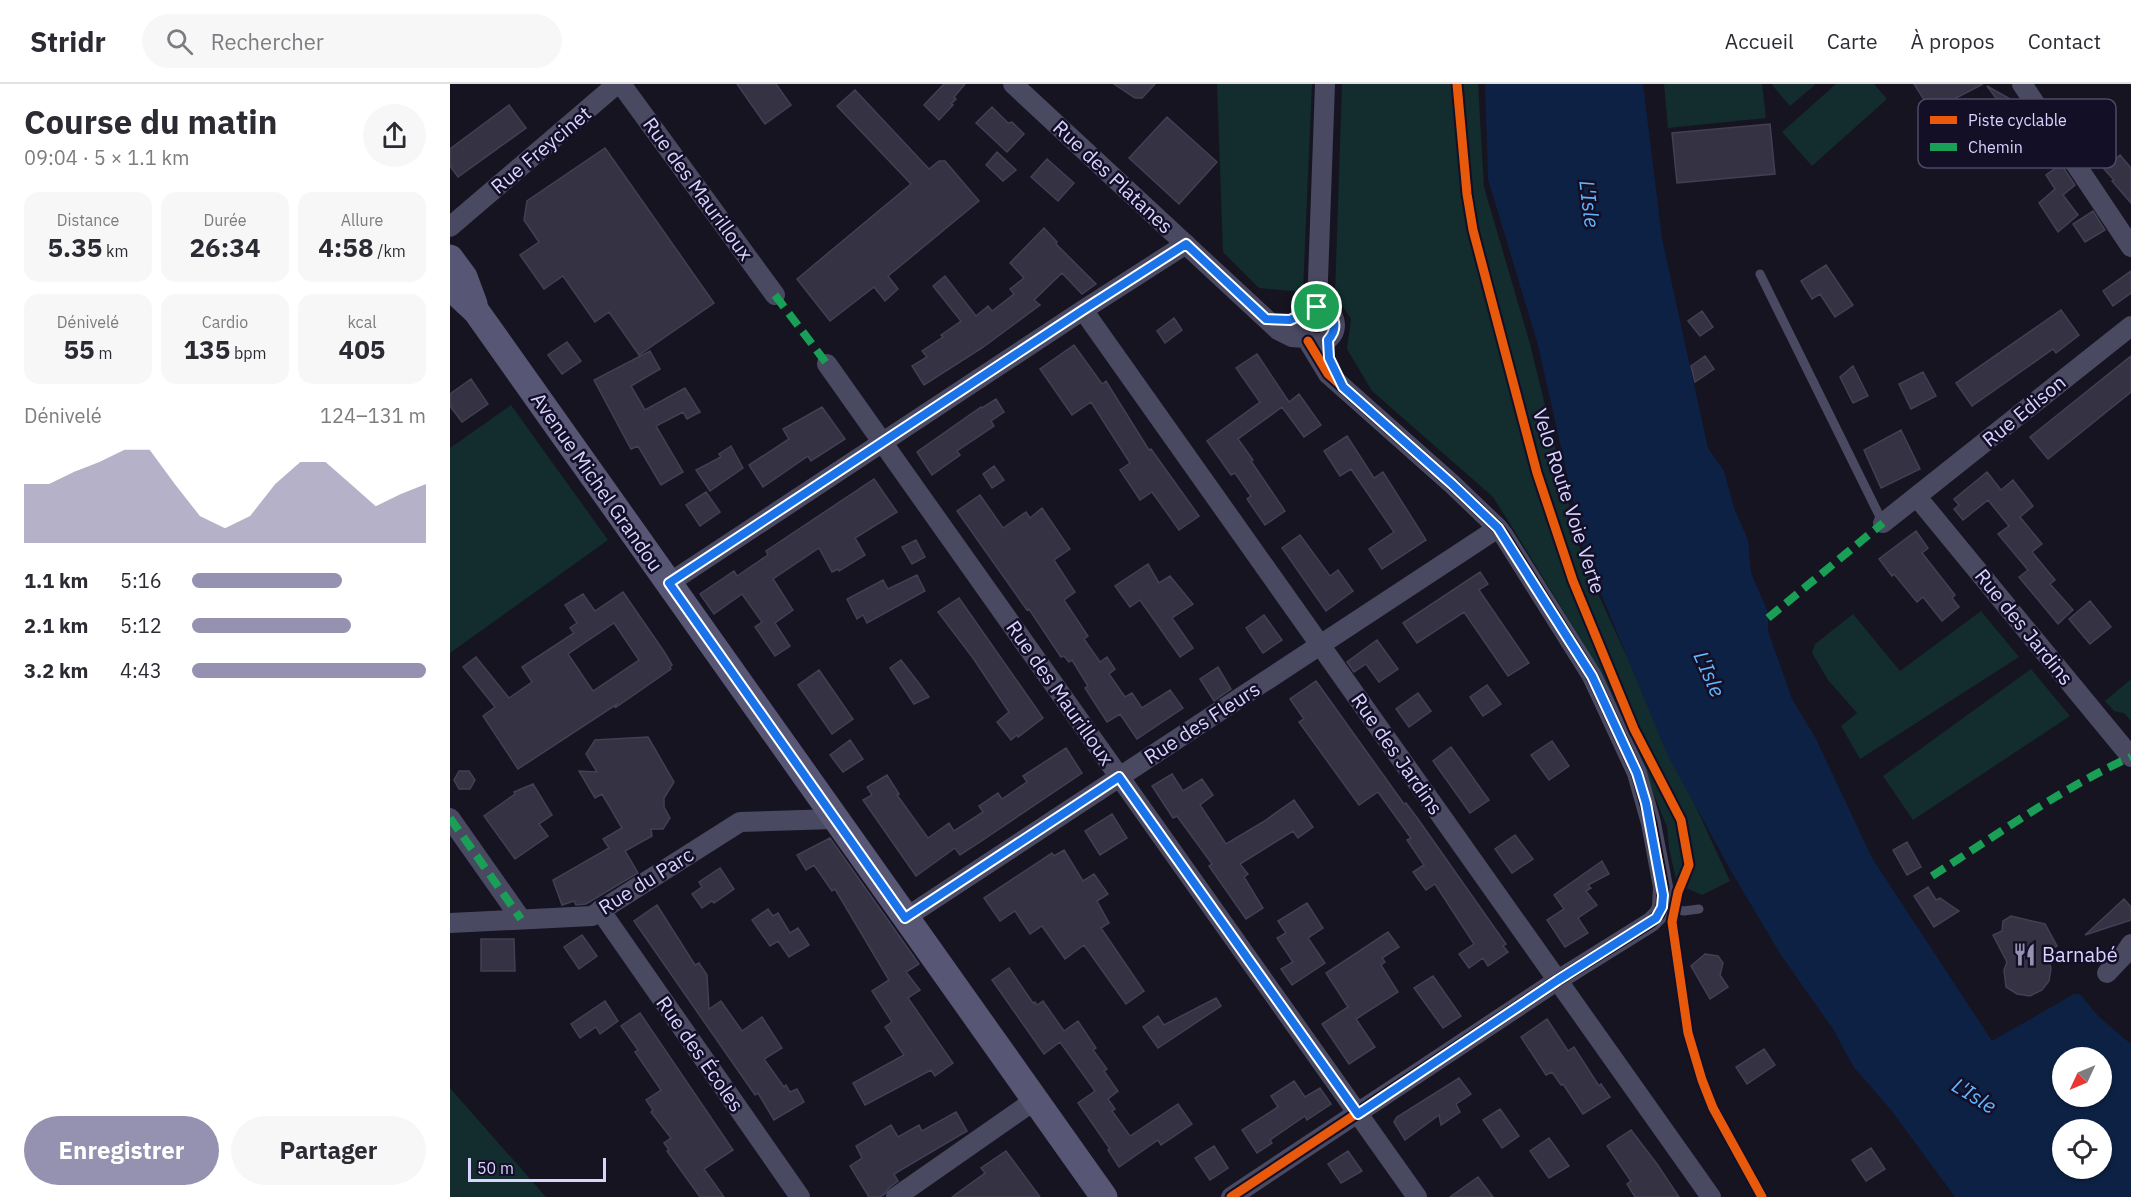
<!DOCTYPE html>
<html lang="fr">
<head>
<meta charset="utf-8">
<style>
	:root { --surface:#fff; --page:#f7f7f7; --text:#2b2b33; --muted:#7c7c81; --line:#e1e1e2; --accent:#9591b1 }
	body { margin:0; font-family:"IBM Plex Sans",sans-serif; background:var(--page); color:var(--text); height:100vh; display:flex; flex-direction:column; font-size:22px; white-space:nowrap }
	* { box-sizing:border-box; margin:0 }
	p { font-size:20px; color:var(--muted) }
	.icon { flex:none; width:33px; height:33px; fill:none; stroke:currentColor; stroke-width:2; stroke-linecap:round; stroke-linejoin:round }
	.map { position:relative; flex:1; overflow:hidden }
	.panel { display:flex; flex-direction:column; background:var(--surface); width:450px }
	.panel>* { flex:none }
	.needle { width:39px; rotate:226deg }
	.fabs { position:absolute; left:1602px; top:963px; display:grid; gap:12px }
	.fabs a { display:grid; place-items:center; width:60px; height:60px; border-radius:50%; background:var(--surface); box-shadow:0 2px 4px #0004; font-size:30px }
	.scale { position:absolute; left:18px; bottom:15px; width:138px; box-sizing:border-box; padding-left:6px; border:3px solid #d9d4ff; border-top:0; font-size:16px; line-height:21px; white-space:nowrap; color:#d9d4ff; -webkit-text-stroke:4px #130f26; paint-order:stroke }
	.pin { position:absolute; display:grid; place-items:center; width:51px; height:51px; color:#fff; margin:-26px; border:3px solid #fff; border-radius:50%; box-shadow:0 2px 6px #0007 }
	.round { display:grid; place-items:center; flex:none; width:63px; height:63px; border-radius:32px; background:var(--page) }
	.summary { display:flex; align-items:center; justify-content:space-between; height:102px; padding:0 24px }
	h1 { font-size:33px; font-weight:700; line-height:45px }
	.metrics { display:grid; grid-template-columns:repeat(3,1fr); gap:9px; height:102px; padding:6px 24px }
	.metrics div { display:grid; align-content:center; border-radius:15px; background:var(--page); text-align:center }
	.metrics b { font-size:26px; font-weight:700 }
	.metrics small { font-size:16px; font-weight:400 }
	.metrics p { font-size:16px }
	.chart { height:168px; padding:12px 24px }
	.chart p { display:flex; justify-content:space-between }
	.chart svg { width:100%; height:108px; margin-top:6px; fill:var(--accent); opacity:.7 }
	.cta { display:flex; gap:12px; margin-top:auto; padding:12px 24px }
	.cta a { flex:1; height:69px; border-radius:36px; background:var(--accent); color:#fff; font-size:24px; font-weight:700; line-height:69px; text-align:center }
	.cta a+a { background:var(--page); color:var(--text) }
	ul { padding:0 24px; list-style:none; font-size:20px }
	li { display:grid; grid-template-columns:96px 72px 1fr; align-items:center; height:45px }
	li i { height:15px; border-radius:8px; background:var(--accent) }
	header { display:flex; align-items:center; gap:36px; box-sizing:border-box; height:84px; padding:0 30px; background:var(--surface); border-bottom:2px solid var(--line) }
	header strong { font-size:28px }
	nav { display:flex; gap:33px; margin-inline-start:auto; font-size:21px }
	.search { width:420px; height:54px; background:var(--page); display:flex; align-items:center; gap:15px; box-sizing:border-box; padding:0 21px; border-radius:33px; color:var(--muted); font-size:22px }
	main { display:flex; flex:1; min-height:0 }
	.map>svg:first-child { display:block }
</style>
</head>
<body>
<header>
<strong>Stridr</strong>
<div class="search"><svg class="icon" aria-label="search" viewBox="0 0 24 24"><circle cx="10" cy="10" r="6"/><path d="M15 15l6 6"/></svg>Rechercher</div>
<nav><a>Accueil</a><a>Carte</a><a>À propos</a><a>Contact</a></nav>
</header>
<main>
<section class="panel">
<div class="summary"><div><h1>Course du matin</h1><p>09:04 · 5 × 1.1 km</p></div><a class="round"><svg class="icon" aria-label="share" viewBox="0 0 24 24"><path d="M12 15V3M7 8l5-5 5 5M5 13v7h14v-7"/></svg></a></div>
<div class="metrics">
<div><p>Distance</p><b>5.35<small> km</small></b></div>
<div><p>Durée</p><b>26:34</b></div>
<div><p>Allure</p><b>4:58<small> /km</small></b></div>
</div>
<div class="metrics">
<div><p>Dénivelé</p><b>55<small> m</small></b></div>
<div><p>Cardio</p><b>135<small> bpm</small></b></div>
<div><p>kcal</p><b>405</b></div>
</div>
<div class="chart"><p><span>Dénivelé</span>124–131 m</p>
<svg viewBox="0 0 160 44" preserveAspectRatio="none"><path d="M0 44V20L10 20L20 15L30 11L40 6L50 6L60 20L70 33L80 38L90 33L100 20L110 11L120 11L130 20L140 29L150 24L160 20V44z"/></svg>
</div>
<ul>
<li><b>1.1 km</b>5:16<i style="width:64%"></i></li>
<li><b>2.1 km</b>5:12<i style="width:68%"></i></li>
<li><b>3.2 km</b>4:43<i style="width:100%"></i></li>
</ul>
<div class="cta"><a>Enregistrer</a><a>Partager</a></div>
</section>
<div class="map">
<svg width="1681" height="1113" viewBox="0 0 1681 1113">
	<rect width="100%" height="100%" fill="#161421"/>
	<path fill="#132c2d" d="M767,0h95l-9,208 -44,-4 -36,-36z
		M892,0h136l6,103 46,157 53,217 147,320 -28,14 -25,-11 -8,-36 -2,-21 -34,-84 -36,-77 -80,-131 -24,-38 -121,-106 -25,-42 4,-30 -16,-24z
		M1214,0h98l4,34 -98,10z
		M1323,0h43l-26,22 -18,-21z
		M1386,0h38l13,15 -75,67 -30,-34z
		M61,321l97,135 -158,113v-205z
		M1531,527l38,46 -159,102 -19,-33 16,-13 -29,-33 -16,-27 3,-9 38,-30 47,57z
		M1581,585l39,47 -157,104 -30,-44z
		M1681,595v42l-7,-8 -10,-2 -9,-10z
		M0,1004l96,109h-96z"/>
	<path fill="#0d2144" fill-rule="evenodd" d="M1035,0h158l19,155 46,209 16,23 10,37 14,32 3,33 17,39v19l24,68 24,40 56,119 120,183 82,-47h6l19,23 32,27v153h-176l-64,-87 -38,-44 -20,-37 -52,-74 -50,-84 -64,-117 -82,-199 -47,-210 -50,-166zM1612,974h40v38h-40zM1612,1046h40v38h-40z"/>
	<path fill="#343243" stroke="#433f54" stroke-width="1.5" fill-rule="evenodd" d="M287,0h39l15,21 -26,19z
		M494,0h21l-11,13 2,2 -5,5 2,1 -14,15 -15,-15z
		M664,0h41l-13,14h-7z
		M1464,0h69l-31,16 7,9 -20,14z
		M1537,2l34,19 14,20 -49,40 -14,-17 24,-19 -3,-4 15,-11z
		M405,6l74,79 10,-8h6l34,40 -91,75 10,13 -13,12 -11,-14 -44,34 -33,-42 114,-95 -74,-78z
		M59,21l17,23 -68,49 -8,-11v-17z
		M542,23l16,16 4,-1 12,12 -17,18 -31,-29z
		M717,33l50,45 -38,42 -50,-46z
		M1320,40l5,50 -98,9 -5,-50z
		M155,64l109,155 -75,52 -30,-43 -14,10 -32,-46 -19,13 -24,-34 19,-13 -15,-22 3,-19z
		M547,68l19,18 -13,11 -17,-16z
		M1670,71l11,13v35l-19,-22 2,-1 -10,-11z
		M597,75l27,24 -16,18 -27,-24z
		M1611,80l14,21 -12,10 15,20 -20,17 -19,-29 16,-14 -9,-14z
		M1643,127l12,19 -20,12 -12,-18z
		M594,144l13,14 -1,2 40,40 -14,10 -20,-21 -28,27 6,5 -58,43 -58,37 -12,-19 15,-9 -5,-6 21,-14 -2,-2 20,-14 -28,-35 12,-10 31,40 12,-10 4,5 22,-17 -4,-5 14,-11 -14,-15z
		M1376,181l27,40 -18,12 -15,-23 -8,5 -11,-18z
		M1681,187v22l-18,13 -10,-15z
		M1611,226l18,25 -23,18 -3,-4 -81,57 -16,-23z
		M1252,227l11,16 -13,9 -12,-15z
		M724,234l8,12 -17,13 -8,-12z
		M117,258l14,19 -19,13 -14,-19z
		M624,261l28,39 4,-3 43,69 2,-1 48,67 -20,14 -27,-38 -12,8 -20,-30 10,-7 -39,-61 -19,13 -32,-46z
		M200,267l10,18 -29,17 14,24 40,-22 15,24 -13,7 -4,-7 -27,14 27,46 -22,13 -23,-39 -7,3 -37,-69z
		M807,270l32,48 10,-8 22,31 -17,12 -22,-30 -44,32 15,21 -2,1 34,50 -20,14 -18,-26 4,-3 -16,-23 -4,2 -24,-34 53,-39 -24,-34z
		M1255,272l9,13 -19,13 -4,-16z
		M1681,272v36l-83,67 -18,-22z
		M1403,282l15,30 -15,7 -13,-26z
		M1473,288l13,24 -25,13 -12,-25z
		M21,295l17,25 -26,18 -12,-16v-12z
		M546,315l8,13 -13,9 3,5 -37,25 3,4 -28,20 -15,-23 64,-45 1,1z
		M372,323l23,32 -34,22 -3,-5 -45,31 -14,-22 40,-26 -6,-10z
		M1451,346l19,39 -39,19 -17,-38z
		M897,352l27,42 9,-6 43,68 -44,29 -13,-20 25,-17 -43,-63 -11,7 -16,-25z
		M281,362l12,22 -33,23 -14,-21 25,-13 -2,-3z
		M544,382l10,14 -12,8 -9,-14z
		M1537,388l14,18 12,-10 20,26 -13,11 22,27 -10,8 23,28 -5,4 23,26 -15,14 -39,-47 9,-7 -30,-36 11,-8 -21,-26 -25,20 -9,-11 5,-4 -5,-6z
		M424,395l23,33 -42,26 10,17 -26,16 -1,-2 -6,3 -13,-24 -46,31 20,31 -18,13 15,23 -15,10 -20,-29 7,-5 -20,-28 -28,20 -14,-20 34,-23 3,5 31,-21 -2,-4z
		M256,408l14,20 -20,14 -14,-21z
		M530,411l23,33 23,-16 4,6 12,-10 28,41 -16,11 21,32 -11,8 24,36 -4,3 16,23 7,-5 8,12 -6,5 16,23 7,-4 10,15 28,-18 13,18 -46,31 -17,-25 -13,8 -22,-34 3,-2 -16,-26 -3,2 -5,-6 -3,1 -32,-48 -2,1 -70,-99z
		M1466,447l12,17 -6,5 33,42 -3,3 7,9 -17,14 -19,-24 -6,5 -23,-28 -2,2 -13,-17z
		M850,451l30,41 8,-6 15,21 -27,20 -44,-63z
		M466,456l9,17 -13,7 -10,-17z
		M698,480l11,19 11,-7 23,28 -21,14 21,30 -13,9 -40,-57 -10,7 -15,-21z
		M1030,488l8,12 -9,6 50,73 -21,13 -44,-64 -47,31 -14,-20z
		M467,491l8,16 -58,32 -4,-8 -6,4 -10,-20 36,-19 5,9z
		M173,508l42,61 7,12 -2,2 1,2 -56,39 2,-4 -99,65 -35,-53 12,-9 -32,-40 13,-10 33,41 23,-16 -10,-15 52,-34 -4,-5 7,-5 -12,-18 18,-11 12,17zM164,539l25,37 -46,31 -25,-37z
		M509,514l84,120 -25,19 -1,-2 -6,5 -14,-18 12,-10 -36,-54 -35,-46z
		M1640,517l21,26 -21,17 -21,-25z
		M814,531l18,25 -19,13 -17,-25z
		M927,556l21,29 -19,13 -13,-18 -12,8 -7,-10z
		M451,576l17,22 11,15 -15,7 -24,-36z
		M768,583l13,22 -17,12 -14,-22z
		M369,586l34,49 -21,15 -34,-49z
		M866,597l88,123 2,-1 12,16 88,125 -3,2 5,6 -20,14 -5,-8 -14,10 -10,-14 15,-10 -39,-60 -9,6 -13,-18 11,-7 -17,-25 4,-2 -33,-46 -19,13 -60,-83 5,-3 -14,-20z
		M1037,601l14,19 -18,12 -13,-19z
		M968,609l13,18 -22,16 -13,-18z
		M198,653l26,45 -10,16v9l6,11 -7,11h-12l1,7 -27,15 13,22 -52,31 -10,1 -2,-4 -12,4 -9,-25 56,-32 -6,-9 19,-11 -20,-34 -7,4 -16,-27 18,1 -11,-18 9,-14z
		M400,656l13,19 -20,13 -13,-17z
		M1102,657l17,25 -20,14 -18,-25z
		M1001,663l38,53 -19,13 -37,-52z
		M616,664l16,25 -102,69 -20,13 -5,-7 -39,28 -53,-76 9,-5 -5,-8 20,-12 12,19 -2,1 31,43 21,-15 5,8 29,-19 -4,-6 19,-13 4,6 25,-17 -4,-6z
		M9,687h10l6,9 -5,9h-11l-5,-9z
		M722,690l11,17 19,-12 11,16 -13,10 26,39 37,-22 31,-22 19,27 -15,11 -5,-7 -53,33 8,10 -4,3 19,31 -17,11 -37,-53 3,-2 -35,-48 -4,2 -21,-32z
		M83,700l19,31 -13,9 9,12 -33,23 -31,-43 31,-22 -1,-2z
		M662,730l15,24 -27,17 -15,-24z
		M1065,751l18,24 -21,14 -17,-24z
		M380,754l89,126 -13,8 14,18 -12,8 45,65 -18,13 -4,-6 -66,35 -12,-22 51,-28 -19,-28 7,-5 -20,-31 17,-11 -54,-91 -3,2 -18,-26 -8,5 -9,-15z
		M1457,758l14,25 -14,8 -14,-25z
		M614,766l19,31 11,-7 14,20 -11,7 12,22 -8,5 43,63 -18,13 -42,-59 -19,14 -23,-33 -12,8 -15,-23 -15,10 -16,-23 68,-45 2,3z
		M1152,777l7,13 -21,11 3,3 -5,3 11,14 -19,13 10,15 -23,14 -18,-27 17,-11 -10,-14z
		M270,784l14,21 -20,14 -2,-2 -10,7 -10,-14 10,-7 -3,-5z
		M1478,803l8,13 4,-2 19,13 -25,16 -20,-31z
		M1674,815l7,8v13l-46,15z
		M857,819l16,25 -15,10 17,25 -33,22 -11,-16 12,-7 -16,-24 9,-5 -8,-12z
		M207,821l38,60 4,-2 8,12 2,34 12,-8 21,30 20,-14 20,31 -18,11 20,28 2,-2 4,7 7,-3 7,13 -30,18 -16,-27 -3,2 -121,-174z
		M318,825l5,7 5,-3 12,20 8,-5 11,17 -20,12 -11,-16 -8,5 -18,-26z
		M1561,832l34,8 12,22 -11,6 5,16 -2,13 -7,9 -12,6 -13,-2 -11,-7 -2,-17 3,-8 -14,-27 9,-4 1,-10z
		M938,848l11,15 -17,11 3,4 -4,3 17,27 -42,27 19,28 -26,17 -27,-40 26,-17 -22,-34z
		M132,851l15,21 -18,13 -15,-22z
		M31,855h33l1,32h-34z
		M1255,870l13,2 5,7 -3,12 8,12 -18,12 -19,-33z
		M559,884l24,35 2,-1 2,3 6,-4 21,30 14,-10 18,27 -3,2 14,19 -3,2 14,20 -10,8 7,10 -3,2 18,25 48,-32 14,20 -31,21 -3,-5 -39,27 -11,-17 2,-1 -32,-46 17,-12 -35,-49 -16,12 -52,-74z
		M983,892l28,40 -18,12 -29,-40z
		M766,914l5,8 -63,42 -15,-21 15,-11 6,9z
		M155,917l13,20 -18,13 -4,-7 -16,11 -9,-14z
		M190,929l93,137 -29,19 20,28h-24l-33,-46 2,-1 -5,-7 7,-5 -20,-26 2,-2 -7,-10 15,-10 -26,-38 3,-2 -17,-24z
		M1097,935l21,32 6,-4 25,39 2,-2 9,13 -27,17 -20,-30 -2,1 -9,-13 -6,3 -25,-38z
		M1314,965l11,16 -28,19 -11,-17z
		M1009,994l12,16 -15,10 4,8 -19,13 -2,-10 -34,25 -11,-18 3,-5z
		M844,997l11,16 15,-9 11,16 -24,16 -2,-4 -35,24 2,3 -15,10 -15,-23 36,-23 -7,-11z
		M1050,1025l19,27 -17,12 -19,-28z
		M506,1028l11,19 -73,43 4,7 -9,7 -4,6 -5,3h-11l-19,-31 12,-8 -6,-12 35,-21 7,12 21,-12 3,6z
		M1181,1046l26,34 22,33h-44l-8,-13 4,-3 -24,-35z
		M1099,1054l20,28 -20,12 -19,-27z
		M764,1062l14,22 -18,12 -15,-22z
		M1421,1064l14,21 -19,12 -14,-21z
		M556,1067l34,46h-88l33,-24 -4,-5z
		M898,1067l14,20 -21,12 -13,-19z
		M1028,1093l15,20h-43z"/>
	<g fill="none" stroke-linecap="round" stroke-linejoin="round">
		<path stroke="#4a4962" stroke-width="9" d="M1310,190l123,249
			M1212,823l22,4 15,-2"/>
		<path stroke="#4a4962" stroke-width="20" d="M171,0l154,211
			M563,0l265,246 14,7 12,1
			M1572,0l109,163
			M0,143l167,-143
			M867,223l8,-223
			M849 241a18 18 0 1 1 36 0a18 18 0 1 1-36 0Z
			M633,226l628,887
			M377,280l590,833
			M1467,413l214,260
			M1433,439l248,-197
			M219,499l414,-273 103,-66
			M0,734l71,101
			M150,826l200,287
			M455,834l593,-390
			M0,839l142,-7 148,-94 95,-3
			M1657,889l16,-17 8,-12
			M446,1113l139,-97
			M781,1113l327,-217 93,-58 8,-8 3,-7 1,-20 -12,-64 -14,-50 -45,-97 -88,-140 -6,-8 -46,-44 -124,-110 -20,-33"/>
		<path stroke="#575674" stroke-width="27" d="M0,174l14,19 10,27
			M0,203l26,24 628,886"/>
		<path stroke="#1a9f57" stroke-width="8" stroke-dasharray="15 8" stroke-linecap="butt" d="M325,211l52,69
			M1318,534l115,-95
			M0,734l71,101
			M1482,792c65,-41 128,-87 199,-119"/>
		<defs>
			<path id="cycleway" d="M1007,0l10,110 6,36 64,243 36,108 61,148 47,91 8,45 -11,27 -6,30 16,111 14,47 11,28 49,89
				M781,1113l327,-217 93,-58 8,-8 3,-7 1,-20 -12,-64 -14,-50 -45,-97 -88,-140 -6,-8 -46,-44 -124,-110 -20,-33"/>
		</defs>
		<use href="#cycleway" stroke="#130f26" stroke-width="13"/>
		<use href="#cycleway" stroke="#e8590c" stroke-width="9"/>
	</g>
	<g fill="none" stroke-linecap="round" stroke-linejoin="round">
		<defs>
			<path id="route" d="M736,160l80,75 24,1 27,-13c17,3 23,20 11,33l1,18 14,29 109,97 46,44 94,148 45,97 9,30 17,92 -1,12 -6,11 -98,62 -200,134 -239,-337 -214,141 -236,-335 414,-273z"/>
		</defs>
		<use href="#route" stroke="#fff" stroke-width="12"/>
		<use href="#route" stroke="#1a73e8" stroke-width="8"/>
	</g>
	<defs>
		<symbol id="restaurant-bare" viewBox="-9 -9 18 18"><path d="M-5-6h1v4h1v-4h1v4h1v-4h1v5L-1.5 .5V6h-2V.5L-5-1ZM5-6V6H3V1.5H1.5Q1.5-4 5-6Z" fill="#9591b1" stroke="#130f26" stroke-width="2.5" paint-order="stroke"/></symbol>
	</defs>
	<g fill-rule="evenodd">
		<use href="#restaurant-bare" x="1558" y="854" width="33" height="33"/>
	</g>
	<g text-anchor="middle" stroke-width="5" stroke-linejoin="round" paint-order="stroke">
		<g font-size="20" fill="#d9d4ff" stroke="#130f26">
			<text transform="translate(91 66) rotate(-40)" y="7">Rue Freycinet</text>
			<text transform="translate(663 93) rotate(43)" y="7">Rue des Platanes</text>
			<text transform="translate(248 105) rotate(54)" y="7">Rue des Maurilloux</text>
			<text transform="translate(1574 327) rotate(-39)" y="7">Rue Edison</text>
			<text transform="translate(147 398) rotate(55)" y="7">Avenue Michel Grandou</text>
			<text transform="translate(1119 417) rotate(72)" y="7">Velo Route Voie Verte</text>
			<text transform="translate(1574 543) rotate(51)" y="7">Rue des Jardins</text>
			<text transform="translate(610 609) rotate(55)" y="7">Rue des Maurilloux</text>
			<text transform="translate(752 639) rotate(-33)" y="7">Rue des Fleurs</text>
			<text transform="translate(947 670) rotate(55)" y="7">Rue des Jardins</text>
			<text transform="translate(196 797) rotate(-32)" y="7">Rue du Parc</text>
			<text transform="translate(250 970) rotate(55)" y="7">Rue des Écoles</text>
		</g>
		<g font-size="20" fill="#d9d4ff" stroke="#130f26" text-anchor="start">
			<text x="1592" y="878">Barnabé</text>
		</g>
		<g font-size="21" font-style="italic" fill="#62b6ff" stroke="#130f26">
			<text transform="translate(1139 120) rotate(83)" y="7">L'Isle</text>
			<text transform="translate(1259 590) rotate(66)" y="7">L'Isle</text>
			<text transform="translate(1524 1012) rotate(32)" y="7">L'Isle</text>
		</g>
	</g>
	<rect x="1468" y="15" width="198" height="69" rx="9" fill="#130f26" stroke="#4e4a67" stroke-width="1.5"/>
	<rect x="1480" y="32" width="27" height="8" fill="#e8590c"/>
	<rect x="1480" y="59" width="27" height="8" fill="#1a9f57"/>
	<g font-size="16" fill="#d9d4ff">
		<text x="1518" y="42">Piste cyclable</text>
		<text x="1518" y="69">Chemin</text>
	</g>
</svg>
<div class="fabs">
<a><svg class="needle" viewBox="-14 -14 28 28"><path d="M0-13l5 13h-10z" fill="#e53935"/><path d="M0 13l5-13h-10z" fill="#7c7c81"/></svg></a>
<a><svg class="icon" aria-label="locate" viewBox="0 0 24 24"><circle cx="12" cy="12" r="6"/><path d="M12 2v4M12 18v4M2 12h4M18 12h4"/></svg></a>
</div>
<div class="scale">50 m</div>
<div class="pin" style="left:867px;top:223px;background:#1e9e55"><svg class="icon" aria-label="arrive" viewBox="0 0 24 24"><path d="M6 21V4h12l-3 4 3 4H6"/></svg></div>
</div>
</main>
</body>
</html>
